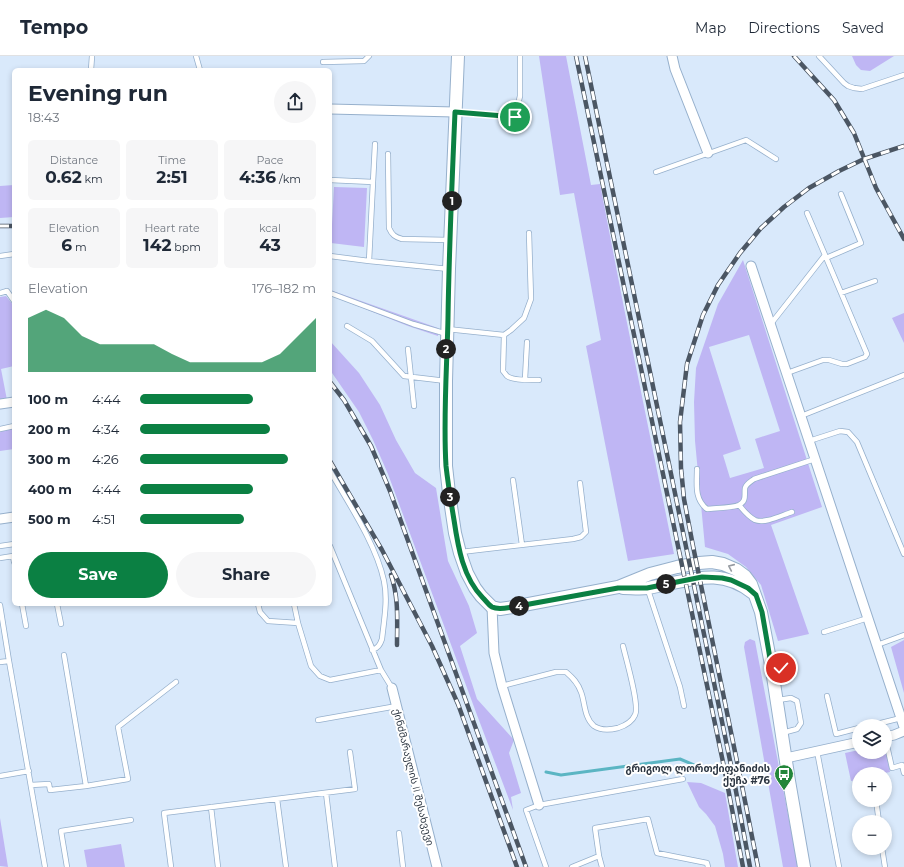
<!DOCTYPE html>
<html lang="en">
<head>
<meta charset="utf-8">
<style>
	:root { --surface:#fff; --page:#f6f6f7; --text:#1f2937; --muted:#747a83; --line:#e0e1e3; --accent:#0b8043 }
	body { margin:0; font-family:Montserrat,"Noto Sans Georgian",sans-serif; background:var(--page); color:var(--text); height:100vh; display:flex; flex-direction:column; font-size:15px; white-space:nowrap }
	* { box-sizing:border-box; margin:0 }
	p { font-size:13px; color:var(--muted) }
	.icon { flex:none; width:22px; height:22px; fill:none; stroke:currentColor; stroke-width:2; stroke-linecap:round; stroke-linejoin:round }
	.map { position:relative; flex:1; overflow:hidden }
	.side { position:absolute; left:12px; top:12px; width:320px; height:538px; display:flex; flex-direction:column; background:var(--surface); border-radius:6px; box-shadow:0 2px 6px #0003 }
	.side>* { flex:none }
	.tools { position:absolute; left:852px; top:663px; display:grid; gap:8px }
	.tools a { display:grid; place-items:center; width:40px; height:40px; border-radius:50%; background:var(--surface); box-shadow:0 2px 6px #0003; font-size:20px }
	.pin { position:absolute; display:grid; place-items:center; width:34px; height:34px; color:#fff; margin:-17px; border:2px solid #fff; border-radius:50%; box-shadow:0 1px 4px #0007 }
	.km { position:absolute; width:20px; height:20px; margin:-10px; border-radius:50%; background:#222; color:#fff; font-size:11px; line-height:20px; text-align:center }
	.round { display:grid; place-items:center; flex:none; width:42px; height:42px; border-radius:21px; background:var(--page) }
	.summary { display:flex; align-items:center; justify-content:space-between; height:68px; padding:0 16px }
	h1 { font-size:22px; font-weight:700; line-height:30px }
	.stats { display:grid; grid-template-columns:repeat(3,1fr); gap:6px; height:68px; padding:4px 16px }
	.stats div { display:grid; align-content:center; border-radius:6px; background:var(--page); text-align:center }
	.stats b { font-size:17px; font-weight:700 }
	.stats small { font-size:11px; font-weight:400 }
	.stats p { font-size:11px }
	.chart { height:112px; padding:8px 16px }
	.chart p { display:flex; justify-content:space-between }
	.chart svg { width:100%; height:72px; margin-top:4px; fill:var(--accent); opacity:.7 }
	.button { display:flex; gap:8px; margin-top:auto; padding:8px 16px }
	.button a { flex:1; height:46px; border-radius:24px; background:var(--accent); color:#fff; font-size:16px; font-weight:700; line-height:46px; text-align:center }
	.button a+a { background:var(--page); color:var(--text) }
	ul { padding:0 16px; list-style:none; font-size:13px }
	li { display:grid; grid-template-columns:64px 48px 1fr; align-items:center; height:30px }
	li i { height:10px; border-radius:5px; background:var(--accent) }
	header { display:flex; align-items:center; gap:24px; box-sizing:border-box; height:56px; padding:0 20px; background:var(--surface); border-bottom:1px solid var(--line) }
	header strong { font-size:19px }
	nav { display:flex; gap:22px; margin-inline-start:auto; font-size:14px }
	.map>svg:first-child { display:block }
</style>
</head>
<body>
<header>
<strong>Tempo</strong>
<nav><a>Map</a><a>Directions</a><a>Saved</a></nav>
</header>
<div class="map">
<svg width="904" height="811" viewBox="0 0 904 811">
	<rect width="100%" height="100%" fill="#d9e9fb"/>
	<path fill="#bfb6f4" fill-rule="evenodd" d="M539,0h27l25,129 9,-1 24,124 50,246 -46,7 -42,-215 15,-6 -27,-147 -14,2z
		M852,0h42l-24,15 -9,-1 -5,-5z
		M14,129v32l-14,1v-32z
		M334,131l33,1 -3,59 -33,-4z
		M743,204l79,247 -51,18 38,109 -31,7 -17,-56 -15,-18 -18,-13 -23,-7 -10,-106 -1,-39 2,-34 22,-64zM749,279l31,96 -25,8 9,29 -34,10 -7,-23 18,-6 -32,-102z
		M330,234l108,38v8l-30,-10 -78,-31z
		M6,240l8,10v60l-13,3 6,31 -7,1v-104z
		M904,257v30l-12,-25z
		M330,285l29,32 21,32 16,35 19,33 21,15 12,73 21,45 8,27 -17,13 17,53 37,41 -5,13 12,40 -10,4 2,13 -36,-95 -89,-241 -15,-34 -14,-28 -29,-42z
		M14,372v21l-14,2v-20z
		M750,583l5,2 43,226h-15l-39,-220 1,-5z
		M904,584v53l-13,-46z
		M885,689l5,27 -10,2h-21v5l-8,2 -6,-28 14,-3v2h26z
		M687,726l14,1 24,10 13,74h-13l-2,-13 -8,-28 -9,-12 -7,-7z
		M0,762l8,49 -8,-1z
		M121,788l4,23h-38l-3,-17z"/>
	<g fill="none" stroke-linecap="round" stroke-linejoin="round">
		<path stroke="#5bb5c3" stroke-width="3" d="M546,716l15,3 119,-16 33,14"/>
		<defs>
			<path id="lane" d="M196,0l4,14
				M819,0l25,27 4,3 6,2 8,1 42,-14
				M323,6l41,-1 5,-5
				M91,14l1,-14
				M456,56l59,5 5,-21v-40
				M388,98l1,74c3,7 6,9 13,11l48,1
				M656,116l90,-32 30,19
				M330,124l43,2 -4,79 80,8
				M373,126l2,-38
				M0,200l14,-2
				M330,200l39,5
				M826,202l35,-15 -20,-49
				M0,237l7,-2 7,10
				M330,237l83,31 34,10
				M841,237l34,-12
				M770,269l55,-70 -18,-42
				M347,270l25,15 32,35 42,5
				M447,273l57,6 7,-5 13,-12 7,-19 -2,-66
				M504,279l-1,36c1,1 3,4 4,5 6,5 24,4 32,4
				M408,293l6,57
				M787,317l36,-13h6l13,4h5l18,-7 2,-3 -42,-99
				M525,323l2,-37
				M801,360l103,-41
				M0,373l14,-3
				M809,385l31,-10 8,1 9,10 47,112
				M697,413c0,15 -3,30 10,40 7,-1 26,-1 32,-4 8,-4 5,-10 6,-17 1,-4 5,-6 9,-9l61,-20
				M330,415c19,33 46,73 54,110 4,19 0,39 -2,58 -2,6 -4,9 -10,11
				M513,424l9,65
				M739,449c4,5 10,12 16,15 10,4 27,-5 37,-8
				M0,490l14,-2
				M330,490l51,124
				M461,496l112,-13 8,-2 5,-5 -6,-49
				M0,502l13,-2 1,6
				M648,534l32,97 4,19
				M22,548l4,22
				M57,548l4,20
				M258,548l2,8 8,9 30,2 13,43 9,10 10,4 51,-10 11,18
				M294,548l4,19
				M0,549l9,56
				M824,576l44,-14
				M877,589l27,-10
				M64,599l22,131
				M0,606l9,-1 36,206
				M772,614l9,-2 7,-3
				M502,630l54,-14h10c7,6 12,11 15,20 4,10 3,26 13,34 6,4 16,4 24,2 6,-2 14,-6 17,-13 5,-9 -9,-56 -12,-69
				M827,640l9,38 23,-6
				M778,644l13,-2 6,3 4,22 -4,6 -15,4
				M318,664l79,-14
				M869,670l32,-8
				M885,681l7,31 10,-3 2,8
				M817,695l22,116
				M0,720l29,-5
				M31,729l18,-1 1,6 36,-4 42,-7 -10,-52 58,-45
				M326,737l9,74
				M277,743l9,68
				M876,744l3,22
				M211,751l7,60
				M399,777l4,34
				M882,792l3,19
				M67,811l-6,-36 70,-11
				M171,811l-7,-54 191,-24 -5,-37
				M546,811l-20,-57 13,-5 144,-26
				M572,811l27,-11
				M602,811l-3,-11 -4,-28 53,-9 9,34 50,10 1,4"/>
			<path id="street" d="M672,0l3,13 33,84
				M330,53l125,3
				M751,210l153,461
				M0,348l14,-2
				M0,463l14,-2
				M492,551l2,46 8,33 37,119
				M392,632l45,179
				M885,681l9,-2 10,-4
				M786,702l73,-16"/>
			<path id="secondary" d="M458,0l-9,213 -3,112v85l3,27 6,40 5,20 7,20 8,15 6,8 11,11 8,2 13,-2 105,-20 32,-13 27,-7 22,-4 13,-1 11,2 14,6 8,6 6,8 10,28 11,58 17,111 15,86
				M623,532c8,0 17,1 25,0 5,-1 10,-2 15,-3 34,-7 60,-16 90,8"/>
		</defs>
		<use href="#lane" stroke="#96b0cc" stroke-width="6"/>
		<use href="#street" stroke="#96b0cc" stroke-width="11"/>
		<use href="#secondary" stroke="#96b0cc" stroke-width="14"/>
		<use href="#lane" stroke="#fff" stroke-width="4.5"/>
		<use href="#street" stroke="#fff" stroke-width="9"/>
		<use href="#secondary" stroke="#fff" stroke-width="12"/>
		<defs>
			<path id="rail" d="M576,0l148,711 19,100
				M585,0l148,719 17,92
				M794,0l40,44 20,33 22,55 28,51
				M0,170h14
				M330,326l14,18 27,46 19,45 136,376
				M330,405l52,89 50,96 26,58 59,163
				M391,519c8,23 6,46 6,70
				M758,811l-15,-76 -50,-245 -9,-47 -3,-31 -1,-46 7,-58 16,-49 15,-30 22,-32 21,-25 23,-21 25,-19 30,-17 25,-12 40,-13"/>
		</defs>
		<use href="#rail" stroke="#4b5663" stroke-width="4.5"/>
		<use href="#rail" stroke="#fff" stroke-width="3" stroke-dasharray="9" stroke-linecap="butt"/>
	</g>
	<defs><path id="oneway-chevron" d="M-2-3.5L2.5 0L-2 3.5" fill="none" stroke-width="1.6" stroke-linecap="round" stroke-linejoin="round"/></defs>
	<use stroke="#969ba1" href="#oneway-chevron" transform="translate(731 511) rotate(-156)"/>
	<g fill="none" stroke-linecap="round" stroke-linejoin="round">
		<defs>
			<path id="route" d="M515,61l-60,-5c-3,69 -6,137 -7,206 -1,49 -5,99 -2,148 2,18 5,36 8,54 4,27 9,58 29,78 3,3 6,7 9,9 6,3 14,1 21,0l105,-19h29l55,-11 20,1 9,2 17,8 8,7 6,17 10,58 9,-2"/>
		</defs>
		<use href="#route" stroke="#fff" stroke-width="8"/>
		<use href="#route" stroke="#0b8043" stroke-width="5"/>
	</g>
	<defs>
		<symbol id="bus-pin" viewBox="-11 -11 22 30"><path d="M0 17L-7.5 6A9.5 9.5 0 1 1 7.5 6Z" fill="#23863a" stroke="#fff"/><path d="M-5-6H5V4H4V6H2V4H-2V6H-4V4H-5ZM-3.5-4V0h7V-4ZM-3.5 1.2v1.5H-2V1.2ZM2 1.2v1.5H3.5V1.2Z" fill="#fff"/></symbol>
	</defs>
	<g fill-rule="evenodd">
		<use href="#bus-pin" x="773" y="707" width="22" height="30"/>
	</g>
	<g text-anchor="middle" stroke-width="4" stroke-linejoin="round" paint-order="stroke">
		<g font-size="10" font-weight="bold" fill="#2d3743" stroke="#fff" text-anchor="end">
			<text x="770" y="716">გრიგოლ ლორთქიფანიძის<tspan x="770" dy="12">ქუჩა #76</tspan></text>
		</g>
		<g font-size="10" fill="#2d3743" stroke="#fff">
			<text transform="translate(414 721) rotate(76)" y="4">ქინძმარაულის II შესახვევი</text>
		</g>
	</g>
</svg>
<div class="tools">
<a><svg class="icon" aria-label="layers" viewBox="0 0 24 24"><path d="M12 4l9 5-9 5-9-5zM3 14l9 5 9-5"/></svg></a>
<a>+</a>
<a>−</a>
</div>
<div class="pin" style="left:515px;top:61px;background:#1e9e55"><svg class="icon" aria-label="arrive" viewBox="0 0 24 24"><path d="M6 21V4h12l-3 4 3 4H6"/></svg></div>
<div class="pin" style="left:781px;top:612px;background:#d93025"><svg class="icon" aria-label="check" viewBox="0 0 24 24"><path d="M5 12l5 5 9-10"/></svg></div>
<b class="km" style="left:452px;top:145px">1</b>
<b class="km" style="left:446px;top:293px">2</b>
<b class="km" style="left:450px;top:441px">3</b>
<b class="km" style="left:519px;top:550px">4</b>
<b class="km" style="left:666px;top:528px">5</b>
<section class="side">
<div class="summary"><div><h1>Evening run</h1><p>18:43</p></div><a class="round"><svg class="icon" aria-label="share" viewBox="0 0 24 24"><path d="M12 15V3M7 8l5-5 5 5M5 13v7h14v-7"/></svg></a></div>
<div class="stats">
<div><p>Distance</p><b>0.62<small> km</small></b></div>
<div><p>Time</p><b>2:51</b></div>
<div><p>Pace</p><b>4:36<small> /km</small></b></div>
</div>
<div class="stats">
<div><p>Elevation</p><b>6<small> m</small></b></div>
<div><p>Heart rate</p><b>142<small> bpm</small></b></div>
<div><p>kcal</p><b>43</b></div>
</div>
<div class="chart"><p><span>Elevation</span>176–182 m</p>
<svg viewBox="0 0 160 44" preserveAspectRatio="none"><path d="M0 44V11L10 6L20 11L30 22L40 27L50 27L60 27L70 27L80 33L90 38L100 38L110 38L120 38L130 38L140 33L150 22L160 11V44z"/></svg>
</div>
<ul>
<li><b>100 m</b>4:44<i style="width:64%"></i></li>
<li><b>200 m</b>4:34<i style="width:74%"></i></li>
<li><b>300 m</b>4:26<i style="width:84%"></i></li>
<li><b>400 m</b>4:44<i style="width:64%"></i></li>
<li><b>500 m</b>4:51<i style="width:59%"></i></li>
</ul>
<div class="button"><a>Save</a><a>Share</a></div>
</section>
</div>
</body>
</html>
